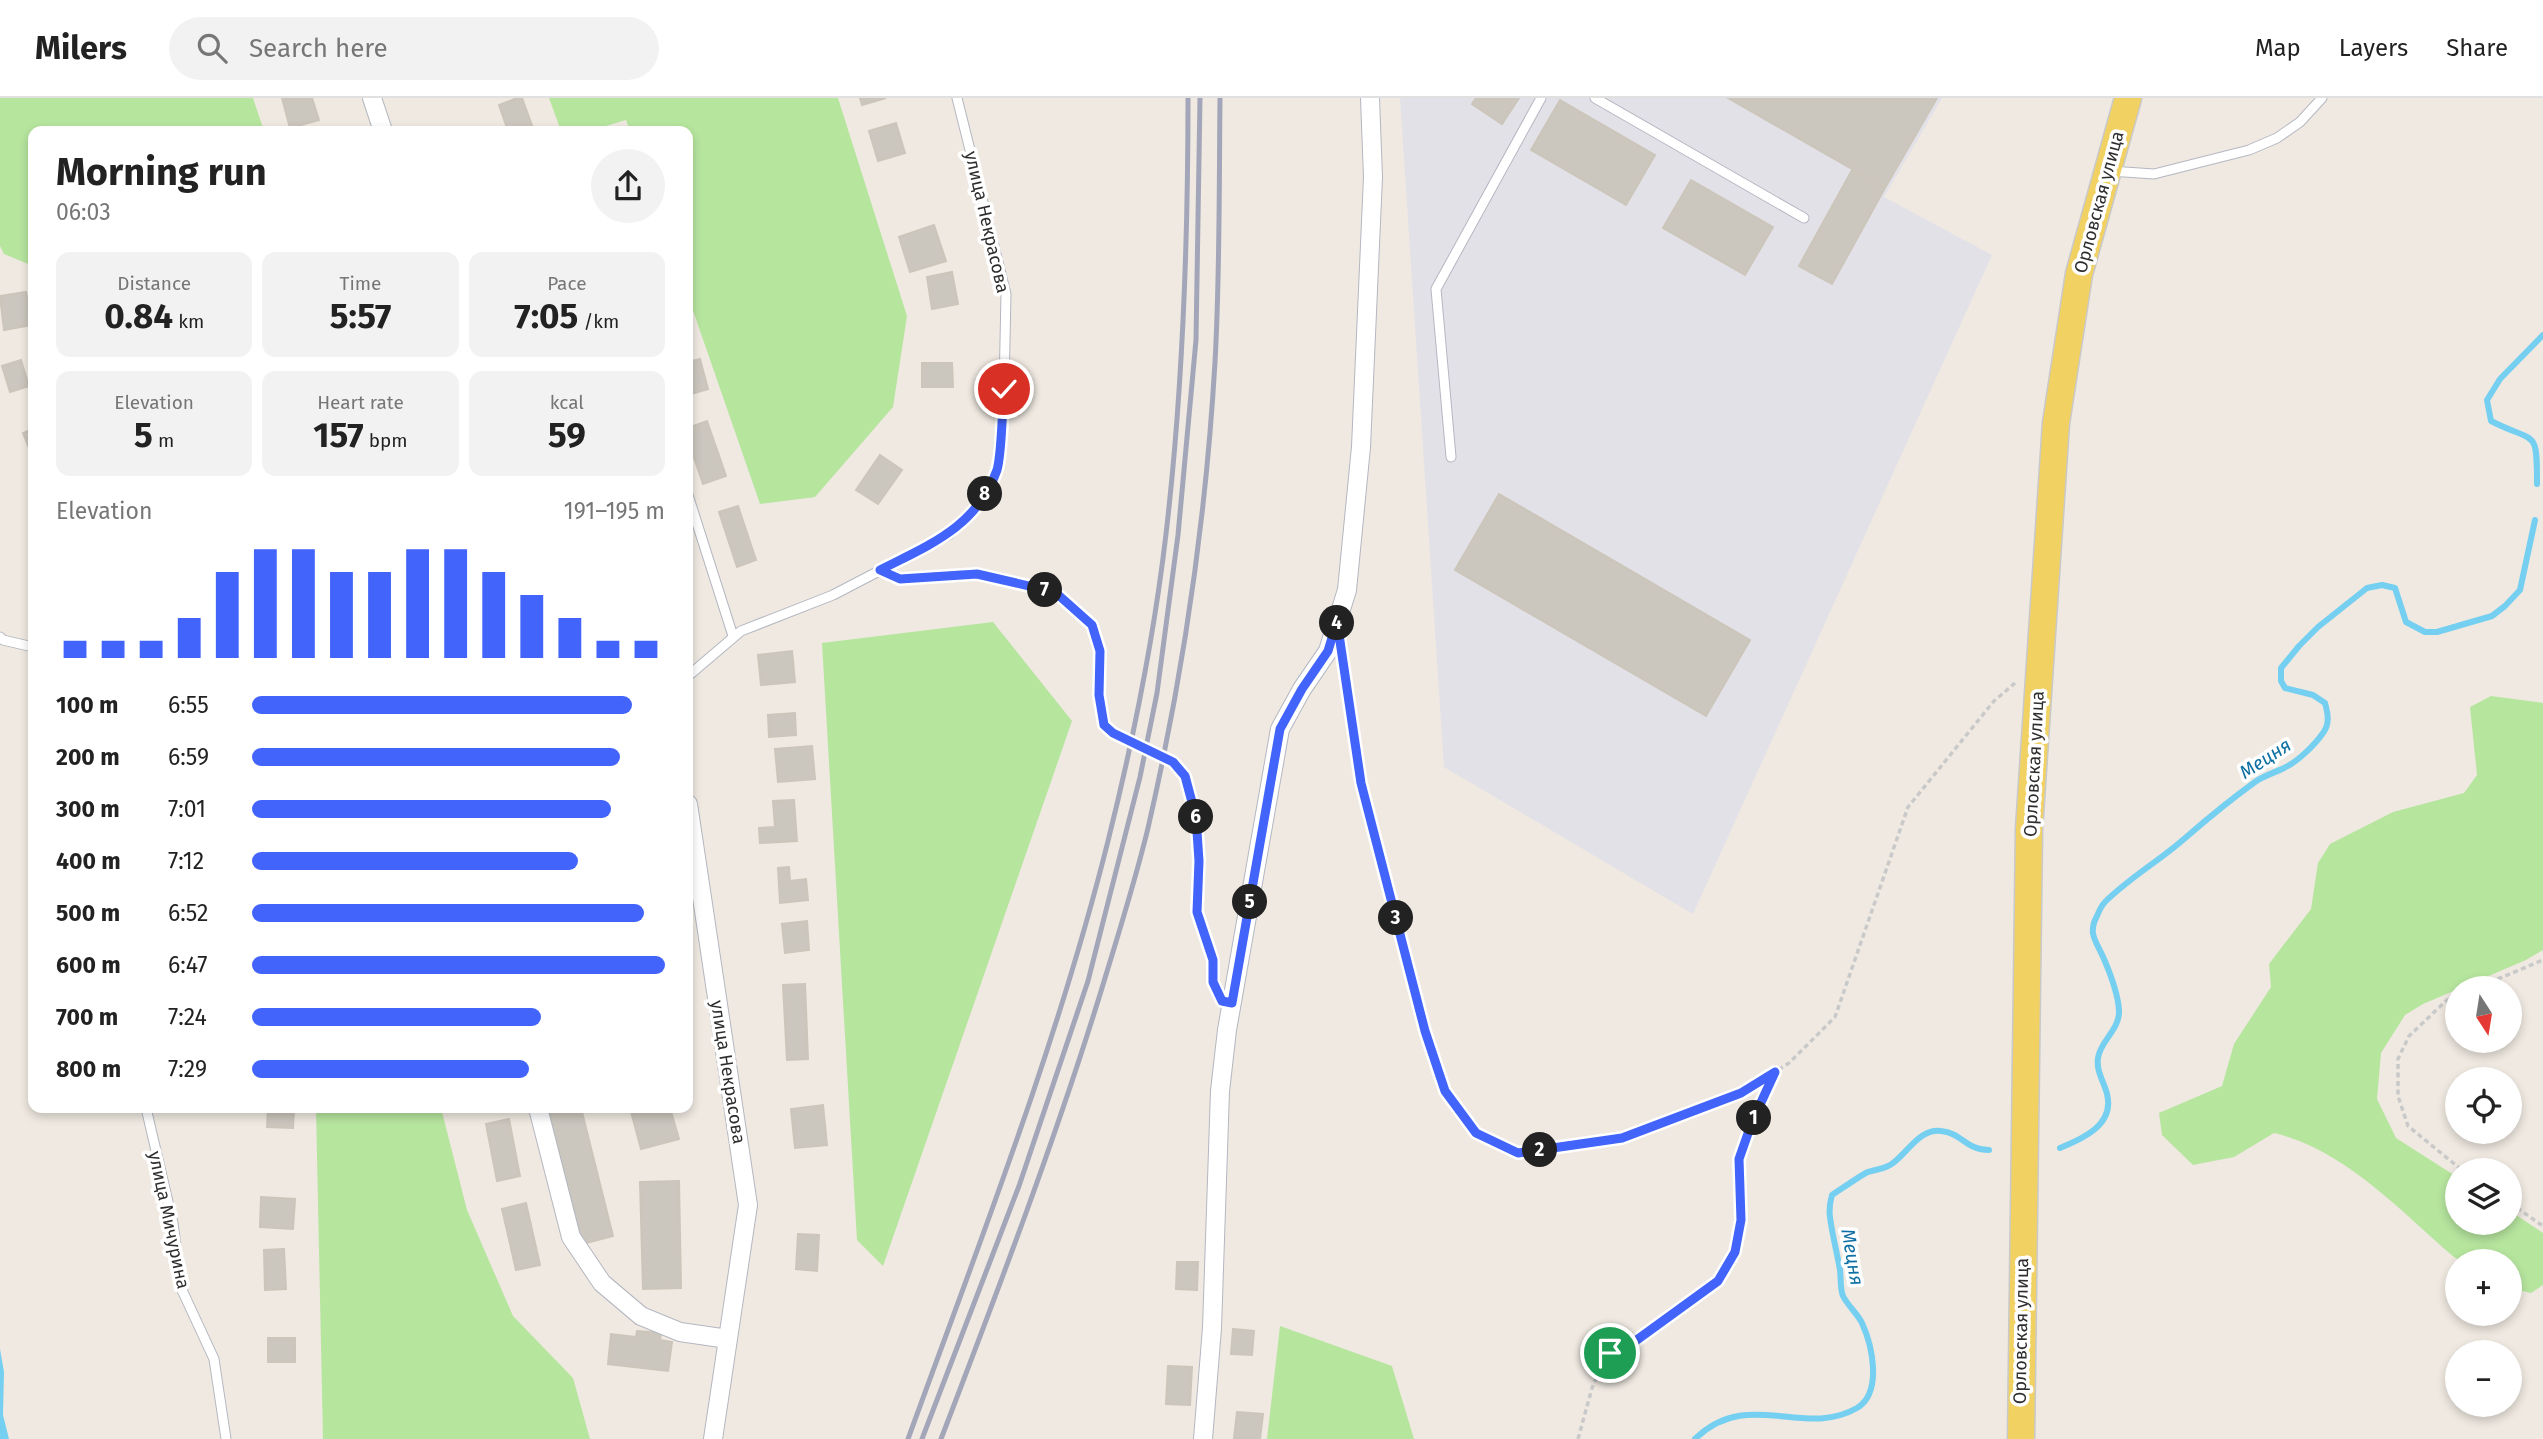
<!DOCTYPE html>
<html lang="en">
<head>
<meta charset="utf-8">
<style>
	:root { --surface:#fff; --page:#f2f2f2; --text:#222; --muted:#767676; --line:#e0e0e0; --accent:#4264fb }
	body { margin:0; font-family:"Fira Sans",sans-serif; background:var(--page); color:var(--text); height:100vh; display:flex; flex-direction:column; font-size:26px; white-space:nowrap }
	* { box-sizing:border-box; margin:0 }
	p { font-size:23px; color:var(--muted) }
	.icon { flex:none; width:38px; height:38px; fill:none; stroke:currentColor; stroke-width:2; stroke-linecap:round; stroke-linejoin:round }
	.map { position:relative; flex:1; overflow:hidden }
	.drawer { position:absolute; left:28px; top:28px; width:665px; height:987px; display:flex; flex-direction:column; background:var(--surface); border-radius:14px; box-shadow:0 4px 10px #0003 }
	.drawer>* { flex:none }
	.needle { width:46px; rotate:168deg }
	.fabs { position:absolute; left:2445px; top:878px; display:grid; gap:14px }
	.fabs a { display:grid; place-items:center; width:77px; height:77px; border-radius:50%; background:var(--surface); box-shadow:0 4px 10px #0003; font-size:35px }
	.pin { position:absolute; display:grid; place-items:center; width:60px; height:60px; color:#fff; margin:-30px; border:4px solid #fff; border-radius:50%; box-shadow:0 2px 7px #0007 }
	.km { position:absolute; width:35px; height:35px; margin:-18px; border-radius:50%; background:#222; color:#fff; font-size:19px; line-height:35px; text-align:center }
	.round { display:grid; place-items:center; flex:none; width:74px; height:74px; border-radius:37px; background:var(--page) }
	.overview { display:flex; align-items:center; justify-content:space-between; height:119px; padding:0 28px }
	h1 { font-size:38px; font-weight:700; line-height:52px }
	.metrics { display:grid; grid-template-columns:repeat(3,1fr); gap:10px; height:119px; padding:7px 28px }
	.metrics div { display:grid; align-content:center; border-radius:14px; background:var(--page); text-align:center }
	.metrics b { font-size:35px; font-weight:700 }
	.metrics small { font-size:19px; font-weight:400 }
	.metrics p { font-size:19px }
	.chart { height:196px; padding:14px 28px }
	.chart p { display:flex; justify-content:space-between }
	.chart svg { width:100%; height:126px; margin-top:7px; stroke:var(--accent); stroke-width:6 }
	ul { padding:0 28px; list-style:none; font-size:23px }
	li { display:grid; grid-template-columns:112px 84px 1fr; align-items:center; height:52px }
	li i { height:18px; border-radius:9px; background:var(--accent) }
	header { display:flex; align-items:center; gap:42px; box-sizing:border-box; height:98px; padding:0 35px; background:var(--surface); border-bottom:2px solid var(--line) }
	header strong { font-size:33px }
	nav { display:flex; gap:38px; margin-inline-start:auto; font-size:24px }
	.search { width:490px; height:63px; background:var(--page); display:flex; align-items:center; gap:18px; box-sizing:border-box; padding:0 24px; border-radius:38px; color:var(--muted); font-size:26px }
	.map>svg:first-child { display:block }
</style>
</head>
<body>
<header>
<strong>Milers</strong>
<div class="search"><svg class="icon" aria-label="search" viewBox="0 0 24 24"><circle cx="10" cy="10" r="6"/><path d="M15 15l6 6"/></svg>Search here</div>
<nav><a>Map</a><a>Layers</a><a>Share</a></nav>
</header>
<div class="map">
<svg width="2543" height="1341" viewBox="0 0 2543 1341">
	<rect width="100%" height="100%" fill="#efe9e1"/>
	<path fill="#e3e1e8" d="M1400,0h542l-58,99 108,58 -299,659 -249,-147z"/>
	<path fill="#b6e59e" d="M0,0h253l11,33h-231v135l-29,-12 -4,-8z
		M549,0h289l69,218 -14,91 -78,90 -55,7 -72,-208v-165h-58l-4,-11 -37,11h-28z
		M993,524l79,99 -189,545 -26,-26 -35,-597z
		M2491,598l52,7v247l-17,10 -103,44 -18,11 -24,38 -4,46 19,39 61,39v46h53v-12l33,22v52l-12,8 -21,-5v-26h-47l-9,-5c-54,-46 -109,-107 -180,-124l-40,24 -41,8 -31,-30 -3,-22 63,-27 12,-42 37,-57 -2,-23 42,-55 7,-46 12,-19 63,-32 71,-19 13,-18 -7,-68z
		M316,1010h125l26,102 46,106 60,62 17,61h-267z
		M1280,1228l112,40 22,73h-147z"/>
	<path fill="#75cff0" d="M0,1251l4,23 -1,43 6,24h-9z"/>
	<g fill="none" stroke-linecap="round" stroke-linejoin="round">
		<path stroke="#75cff0" stroke-width="6" d="M2537,386c0,-57 -1,-40 -46,-63l-4,-21 13,-21 43,-44
			M2060,1050c22,-9 55,-23 47,-54 -3,-12 -11,-23 -9,-36 2,-17 22,-28 21,-48 -1,-15 -9,-37 -15,-51 -7,-17 -17,-25 -7,-43 2,-5 4,-10 8,-14 24,-24 54,-41 79,-63 23,-20 46,-39 71,-57 8,-6 19,-9 29,-14 13,-6 30,-22 39,-35 7,-9 5,-19 2,-30l-12,-8 -28,-7 -4,-7v-13l18,-22 19,-19 49,-39 15,-3 13,3 11,34 19,10h12l55,-16 13,-10 15,-16 15,-70
			M1695,1341c53,-52 108,0 162,-31 26,-16 15,-63 5,-85 -5,-10 -14,-17 -19,-27 -3,-7 -2,-18 -3,-26 -3,-18 -8,-36 -10,-53 -1,-7 0,-15 2,-22 5,-3 32,-22 36,-23 9,-3 18,-3 25,-9 15,-11 27,-35 48,-32 21,2 25,19 48,19"/>
	</g>
	<path fill="#cbc7bf" stroke="#cbc5ba" stroke-width="2" d="M282,0h30l7,22 -29,8z
		M517,0h5l12,33h-26l-9,-26z
		M860,0h26l-24,7z
		M1476,0h43l-17,26 -30,-20z
		M1728,0h209l-52,90z
		M1560,2l95,55 -29,50 -95,-55z
		M896,25l9,30 -27,8 -9,-30z
		M1852,72l33,18 -53,96 -33,-18z
		M1691,82l82,47 -28,48 -82,-47z
		M934,127l12,36 -36,11 -11,-35z
		M952,174l6,32 -26,5 -5,-32z
		M26,194l6,33 -28,5 -4,-34z
		M700,261l8,30 -20,6v-33z
		M21,262l8,26 -19,6 -8,-26z
		M922,265h30l1,24h-31z
		M707,323l19,55 -23,8 -15,-44v-12z
		M33,331v29l-10,-25z
		M880,357l22,15 -24,34 -22,-14z
		M1499,396l251,146 -44,76 -251,-146z
		M738,408l18,54 -19,7 -18,-55z
		M792,553l3,31 -34,3 -3,-30z
		M795,615l1,22 -27,2 -1,-22z
		M812,648l3,33 -37,3 -3,-33z
		M794,702l3,41 -37,2 -1,-15 16,-1 -2,-26z
		M789,769l1,14 16,-2 2,21 -28,3 -2,-35z
		M807,823l2,29 -24,3 -3,-29z
		M805,886l3,75 -21,1 -4,-75z
		M823,1007l4,40 -32,3 -4,-39z
		M268,1010h26l-1,20 -26,-1z
		M548,1010h33l32,128 -31,8z
		M630,1010h40l9,31 -38,10z
		M509,1021l11,57 -23,5 -11,-57z
		M679,1083l2,107 -38,1 -3,-107z
		M261,1099l34,2 -2,30 -33,-2z
		M526,1105l14,62 -24,5 -14,-61z
		M798,1136l21,1 -2,36 -21,-2z
		M284,1151l2,40 -21,1 -1,-40z
		M1177,1164h21l-1,28 -21,-1z
		M1233,1231l21,2 -2,24 -21,-1z
		M637,1233l24,2 -1,7 12,2 -4,29 -60,-7 3,-30 25,3z
		M268,1240h27v24h-27z
		M1168,1268l24,1 -2,38 -24,-1z
		M1237,1314l26,2 -3,25 -26,-1z"/>
	<g fill="none" stroke-linecap="round" stroke-linejoin="round">
		<defs>
			<path id="service" d="M1595,0l209,120
				M2110,73l44,3 95,-24 28,-12 23,-16 22,-24
				M1451,359l-15,-168 105,-191
				M688,397l45,141
				M0,539l3,3 30,7
				M688,578l53,-45 92,-36 117,-61 31,-32 16,-33 7,-80 2,-95 -49,-196
				M146,1010l27,115 9,67 32,69 12,80"/>
			<path id="minor" d="M372,0l11,33
				M688,706l60,401 -35,234
				M538,1010l33,129 31,46 39,33 39,16 48,7
				M1203,1341l9,-111 8,-237 7,-61 53,-301 22,-40 26,-38 19,-61 14,-143 12,-270 -3,-79"/>
			<path id="primary" d="M2021,1341l8,-610 27,-406 23,-149 49,-176"/>
		</defs>
		<use href="#service" stroke="#b4b7c1" stroke-width="11"/>
		<use href="#minor" stroke="#b4b7c1" stroke-width="20"/>
		<use href="#primary" stroke="#c9c9c9" stroke-width="29"/>
		<path stroke="#c9c9c9" stroke-width="3.5" stroke-dasharray="5 3.5" stroke-linecap="butt" d="M898,480l79,-4 78,18 37,33 8,26 -1,44 5,30 9,8 60,29 12,14 11,41 3,44 -2,51 16,48 2,26
			M1343,565l18,121 64,247 20,60 31,42 42,20 104,-15 119,-45 48,-30 46,-46 73,-210 86,-106 21,-18
			M2474,891l69,-29
			M2457,898l-10,4 -38,36 -11,23v37l10,30 55,45
			M2510,1105l33,23
			M1578,1341l14,-51 9,-21 9,-13 24,-12 84,-61 17,-29 6,-32 -2,-61 13,-37 22,-49"/>
		<use href="#service" stroke="#fff" stroke-width="9"/>
		<use href="#minor" stroke="#fff" stroke-width="18"/>
		<use href="#primary" stroke="#f2d163" stroke-width="26"/>
		<path stroke="#a3a6b8" stroke-width="5" d="M908,1341c72,-198 149,-394 200,-598 25,-100 46,-204 58,-307 17,-145 22,-290 22,-436
			M922,1341l97,-253 69,-205 52,-204 17,-84 21,-158 18,-195 4,-242
			M941,1341c57,-149 114,-298 161,-451 16,-53 33,-106 46,-160 35,-152 58,-310 67,-466 5,-88 4,-176 5,-264"/>
	</g>
	<g fill="none" stroke-linecap="round" stroke-linejoin="round">
		<defs>
			<path id="route" d="M1004,291c-2,20 -2,64 -7,81 -20,57 -68,75 -117,100l20,9 77,-5 78,18 37,33 8,26 -1,44 5,30 9,8 60,29 12,14 11,41 3,44 -2,51 16,48v22l9,19 10,2 48,-274 22,-40 26,-38 9,-30 24,162 64,248 20,60 31,42 42,20 104,-15 119,-45 34,-21 -23,50 -13,37 2,61 -6,32 -17,29 -84,61 -24,11"/>
		</defs>
		<use href="#route" stroke="#fff" stroke-width="14"/>
		<use href="#route" stroke="#4264fb" stroke-width="9"/>
	</g>
	<g text-anchor="middle" stroke-width="7" stroke-linejoin="round" paint-order="stroke">
		<g font-size="18" fill="#2e2e2e" stroke="#fff">
			<text transform="translate(2099 104) rotate(-75)" y="6">Орловская улица</text>
			<text transform="translate(987 124) rotate(77)" y="6">улица Некрасова</text>
			<text transform="translate(2034 666) rotate(-87)" y="6">Орловская улица</text>
			<text transform="translate(728 974) rotate(81)" y="6">улица Некрасова</text>
			<text transform="translate(169 1122) rotate(78)" y="6">улица Мичурина</text>
			<text transform="translate(2021 1233) rotate(-89)" y="6">Орловская улица</text>
		</g>
		<g font-size="19" font-style="italic" fill="#0d6fa3" stroke="#fff">
			<text transform="translate(2265 660) rotate(-33)" y="7">Мецня</text>
			<text transform="translate(1853 1159) rotate(80)" y="7">Мецня</text>
		</g>
	</g>
</svg>
<div class="fabs">
<a><svg class="needle" viewBox="-14 -14 28 28"><path d="M0-13l5 13h-10z" fill="#e53935"/><path d="M0 13l5-13h-10z" fill="#767676"/></svg></a>
<a><svg class="icon" aria-label="locate" viewBox="0 0 24 24"><circle cx="12" cy="12" r="6"/><path d="M12 2v4M12 18v4M2 12h4M18 12h4"/></svg></a>
<a><svg class="icon" aria-label="layers" viewBox="0 0 24 24"><path d="M12 4l9 5-9 5-9-5zM3 14l9 5 9-5"/></svg></a>
<a>+</a>
<a>−</a>
</div>
<div class="pin" style="left:1610px;top:1255px;background:#1e9e55"><svg class="icon" aria-label="arrive" viewBox="0 0 24 24"><path d="M6 21V4h12l-3 4 3 4H6"/></svg></div>
<div class="pin" style="left:1004px;top:291px;background:#d93025"><svg class="icon" aria-label="check" viewBox="0 0 24 24"><path d="M5 12l5 5 9-10"/></svg></div>
<b class="km" style="left:1754px;top:1020px">1</b>
<b class="km" style="left:1540px;top:1052px">2</b>
<b class="km" style="left:1396px;top:820px">3</b>
<b class="km" style="left:1337px;top:525px">4</b>
<b class="km" style="left:1250px;top:804px">5</b>
<b class="km" style="left:1196px;top:719px">6</b>
<b class="km" style="left:1045px;top:492px">7</b>
<b class="km" style="left:985px;top:396px">8</b>
<section class="drawer">
<div class="overview"><div><h1>Morning run</h1><p>06:03</p></div><a class="round"><svg class="icon" aria-label="share" viewBox="0 0 24 24"><path d="M12 15V3M7 8l5-5 5 5M5 13v7h14v-7"/></svg></a></div>
<div class="metrics">
<div><p>Distance</p><b>0.84<small> km</small></b></div>
<div><p>Time</p><b>5:57</b></div>
<div><p>Pace</p><b>7:05<small> /km</small></b></div>
</div>
<div class="metrics">
<div><p>Elevation</p><b>5<small> m</small></b></div>
<div><p>Heart rate</p><b>157<small> bpm</small></b></div>
<div><p>kcal</p><b>59</b></div>
</div>
<div class="chart"><p><span>Elevation</span>191–195 m</p>
<svg viewBox="0 0 160 44" preserveAspectRatio="none"><path d="M5 44V38M15 44V38M25 44V38M35 44V30M45 44V14M55 44V6M65 44V6M75 44V14M85 44V14M95 44V6M105 44V6M115 44V14M125 44V22M135 44V30M145 44V38M155 44V38"/></svg>
</div>
<ul>
<li><b>100 m</b>6:55<i style="width:92%"></i></li>
<li><b>200 m</b>6:59<i style="width:89%"></i></li>
<li><b>300 m</b>7:01<i style="width:87%"></i></li>
<li><b>400 m</b>7:12<i style="width:79%"></i></li>
<li><b>500 m</b>6:52<i style="width:95%"></i></li>
<li><b>600 m</b>6:47<i style="width:100%"></i></li>
<li><b>700 m</b>7:24<i style="width:70%"></i></li>
<li><b>800 m</b>7:29<i style="width:67%"></i></li>
</ul>
</section>
</div>
</body>
</html>
